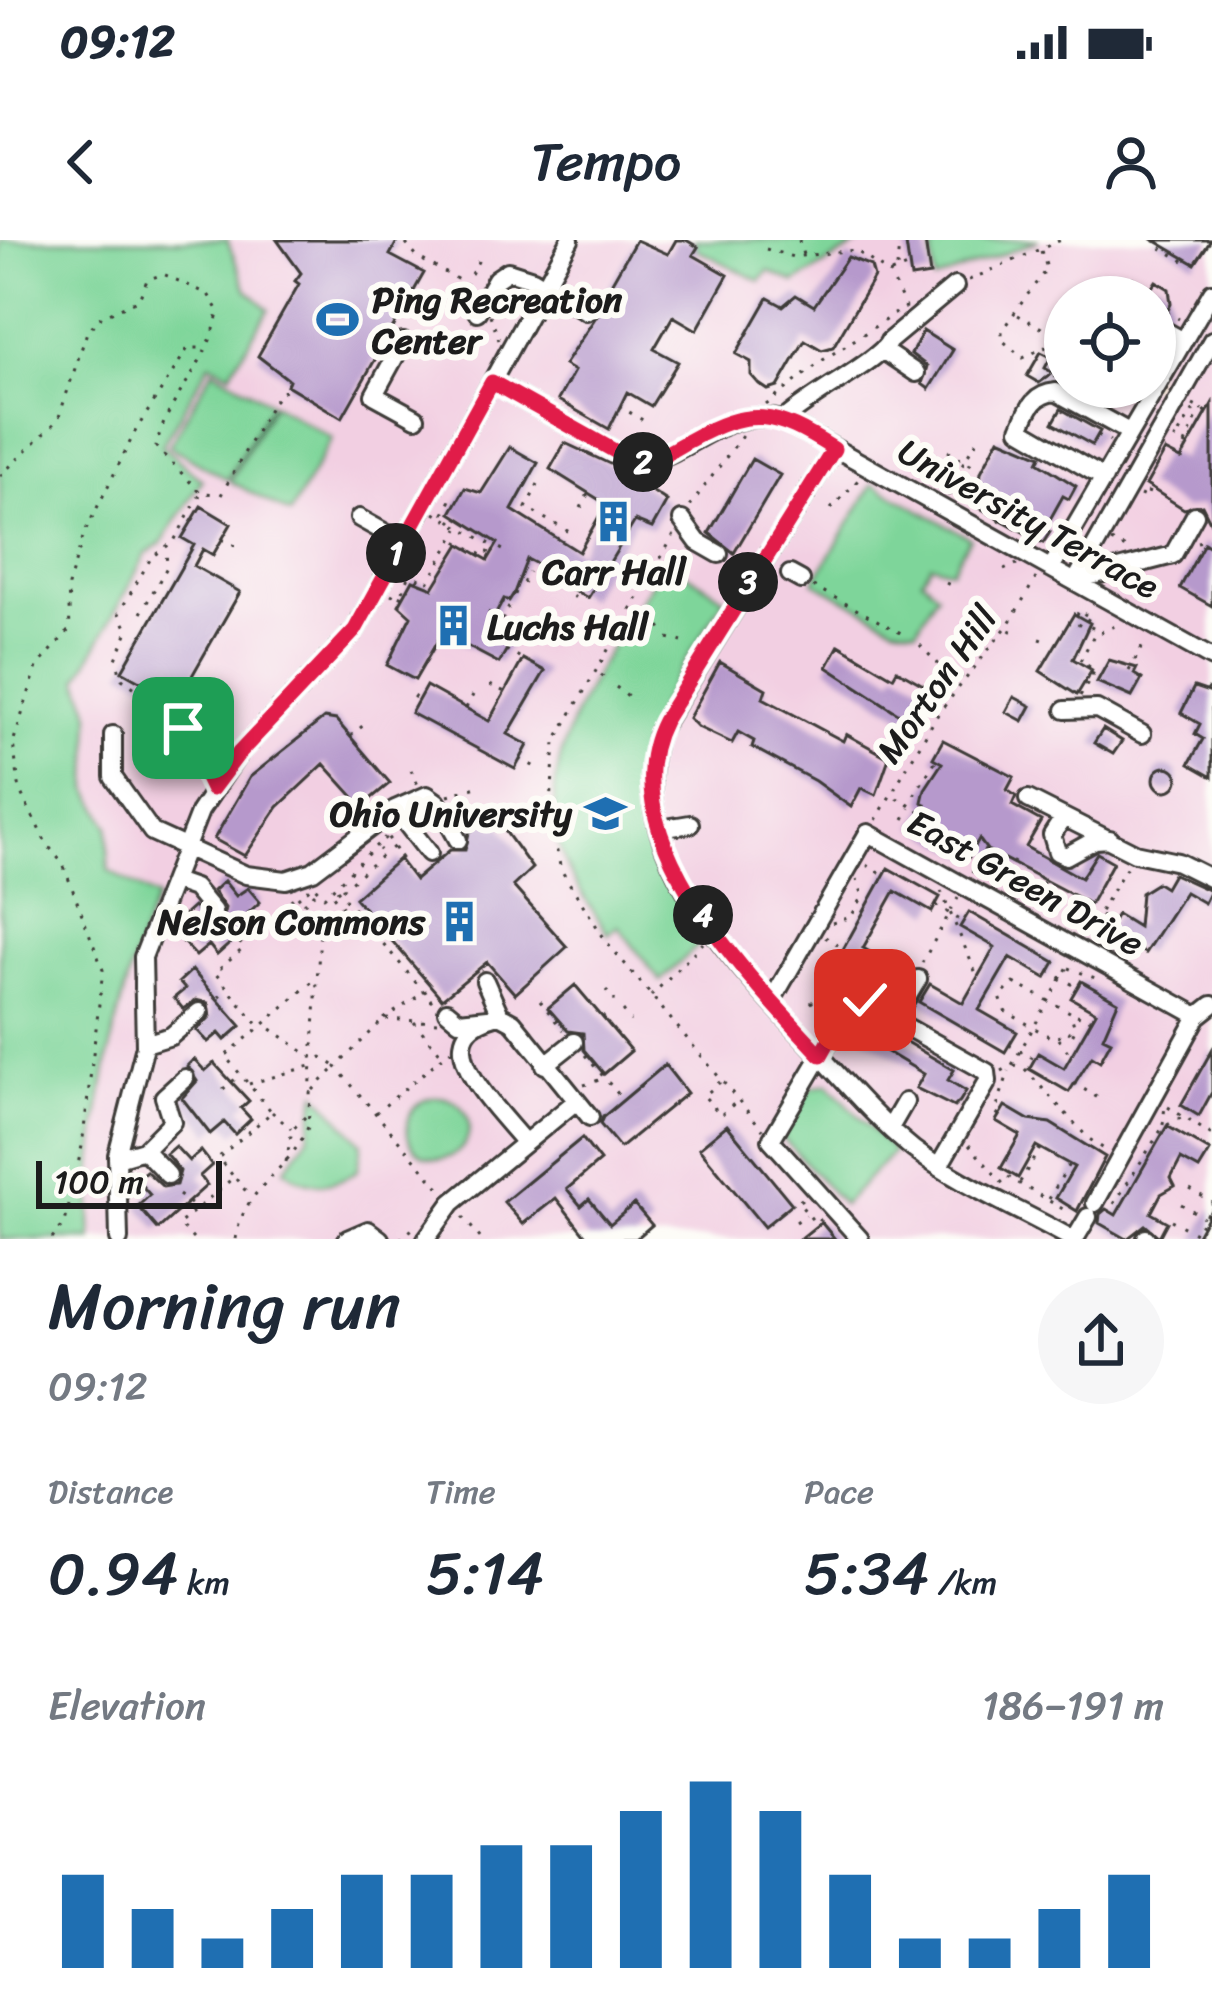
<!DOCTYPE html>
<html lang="en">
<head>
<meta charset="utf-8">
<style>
	:root { --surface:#fff; --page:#f6f6f7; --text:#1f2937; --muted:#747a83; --accent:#1f6fb2 }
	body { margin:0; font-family:Sriracha,sans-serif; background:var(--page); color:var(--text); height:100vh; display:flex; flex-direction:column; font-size:45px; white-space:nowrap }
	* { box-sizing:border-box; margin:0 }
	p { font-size:39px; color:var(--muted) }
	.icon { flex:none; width:66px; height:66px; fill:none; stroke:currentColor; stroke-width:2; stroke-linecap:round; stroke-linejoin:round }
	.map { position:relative; height:999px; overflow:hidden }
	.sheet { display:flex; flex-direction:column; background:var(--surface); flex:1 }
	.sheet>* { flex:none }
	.controls { position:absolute; left:1044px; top:36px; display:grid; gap:24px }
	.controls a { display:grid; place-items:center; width:132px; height:132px; border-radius:50%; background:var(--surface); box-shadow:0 3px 9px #0004; font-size:60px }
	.scale { position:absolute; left:36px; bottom:30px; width:186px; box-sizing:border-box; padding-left:12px; border:6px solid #1c1c1c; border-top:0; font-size:33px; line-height:42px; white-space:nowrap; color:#1c1c1c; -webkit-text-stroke:9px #fdfcf7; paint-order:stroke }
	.pin { position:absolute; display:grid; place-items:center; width:102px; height:102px; color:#fff; margin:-51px; border-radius:24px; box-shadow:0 6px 18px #0006 }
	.km { position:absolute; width:60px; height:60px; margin:-30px; border-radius:50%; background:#222; color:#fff; font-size:33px; line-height:60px; text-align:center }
	.round { display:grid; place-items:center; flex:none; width:126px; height:126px; border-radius:63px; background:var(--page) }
	.summary { display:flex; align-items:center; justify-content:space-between; height:204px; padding:0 48px }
	h1 { font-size:66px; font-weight:600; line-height:90px }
	.metrics { display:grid; grid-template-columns:repeat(3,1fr); gap:18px; height:204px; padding:12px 48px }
	.metrics div { display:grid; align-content:center }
	.metrics b { font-size:60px; font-weight:600 }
	.metrics small { font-size:33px; font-weight:400 }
	.metrics p { font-size:33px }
	.chart { height:336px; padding:24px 48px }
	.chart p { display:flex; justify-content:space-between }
	.chart svg { width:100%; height:216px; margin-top:12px; stroke:var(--accent); stroke-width:6 }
	.status { display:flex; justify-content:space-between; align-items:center; height:84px; padding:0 60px; background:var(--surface); direction:ltr }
	.status svg { height:33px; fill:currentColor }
	header { display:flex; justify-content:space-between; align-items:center; height:156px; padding:0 48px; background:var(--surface); font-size:54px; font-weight:600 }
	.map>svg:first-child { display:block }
</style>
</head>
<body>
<div class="status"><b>09:12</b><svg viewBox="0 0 49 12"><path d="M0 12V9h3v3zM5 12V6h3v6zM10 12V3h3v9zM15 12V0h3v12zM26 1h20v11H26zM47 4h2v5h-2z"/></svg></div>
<header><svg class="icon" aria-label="back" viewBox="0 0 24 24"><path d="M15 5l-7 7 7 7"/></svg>Tempo<svg class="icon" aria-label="person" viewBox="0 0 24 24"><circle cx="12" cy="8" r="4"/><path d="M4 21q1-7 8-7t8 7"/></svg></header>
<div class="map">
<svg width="1212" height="999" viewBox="0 0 1212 999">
	<rect width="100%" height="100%" fill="#fdfcf7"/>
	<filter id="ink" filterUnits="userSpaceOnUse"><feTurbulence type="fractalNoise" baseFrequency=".00833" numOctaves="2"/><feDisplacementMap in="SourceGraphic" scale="24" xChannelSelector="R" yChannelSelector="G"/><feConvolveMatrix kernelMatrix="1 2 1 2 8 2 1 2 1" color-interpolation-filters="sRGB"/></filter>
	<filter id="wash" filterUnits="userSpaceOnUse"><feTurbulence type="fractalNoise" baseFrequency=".004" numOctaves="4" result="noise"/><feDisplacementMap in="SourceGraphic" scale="48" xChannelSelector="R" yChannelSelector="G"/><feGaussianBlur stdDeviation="2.7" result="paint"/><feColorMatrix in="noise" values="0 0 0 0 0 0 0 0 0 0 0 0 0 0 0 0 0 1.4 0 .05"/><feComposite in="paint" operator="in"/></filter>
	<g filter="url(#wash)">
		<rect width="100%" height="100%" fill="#f3e7ce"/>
		<path fill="#f2cfe2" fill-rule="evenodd" d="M0,0h1212v999h-1212zM1065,57h90v90h-90z"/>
		<path fill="#7ed59a" stroke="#4d785b" stroke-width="3" d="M0,0h227l20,50 22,19 -39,64 -20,-10 -48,83 40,34 -41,64 -15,10 -67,125 12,34 -2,76 20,37 -1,44 49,28c-39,84 -72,248 -65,341h-92z
			M694,0h172l-71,43 -27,-12 -8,10 -62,-31z
			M931,0h108l-104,41z
			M213,129l58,34 -44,76 -58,-33z
			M273,164l59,34 -42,76 -60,-33z
			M873,244l97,54 -19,32 -20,-6 -9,15 15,14 -20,36 -23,-4 -80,-43z
			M665,320l60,38c-95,152 -125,178 -20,341l-45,42 -42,-55 -10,8c-17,-28 -41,-57 -49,-89 -25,-105 56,-198 106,-285z
			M828,844l65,68 -50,53 -62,-69 30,-48z
			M317,853l45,50 -4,27c-23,17 -51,19 -73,-1l24,-33z
			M407 888a31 31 0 1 1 62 0a31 31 0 1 1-62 0Z"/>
		<g id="blocks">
			<path fill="#b699cc" d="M277,0h121l-8,15 34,18 -82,145 -55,-33 2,-5 -31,-24 41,-72 -4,-3 6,-8z
				M636,0l32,14 8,-14h10l12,7 -5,8 35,20 -31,55 -24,-14 -19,33 24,13 -27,44 -24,-14 -18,37 -51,-29 16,-29 -10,-6 35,-53 -5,-11 -18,-11 5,-7 23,13z
				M1154,0h57l-16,24z
				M925,1l5,34 -19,3 -5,-34z
				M848,17l23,9 3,11 -41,70 -11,3 -17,-10 -27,47 -10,3 -9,-6 -8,-9v-13l-15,-8 32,-56 15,8 13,-11 18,11z
				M1133,38l18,11 5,-8 13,8 2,15 -6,12 -10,-4v-15h-33z
				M923,91l30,19 -24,39 -7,-5 5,-18 -16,-12z
				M1041,112l10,5 -6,11 8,5 -14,10 -12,-7z
				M1212,164v121l-10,-20 -18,4 -38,-24 19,-34 16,8z
				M1061,169l39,22 -8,14 -39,-22z
				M999,198l42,18 -3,6 38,24 -7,13 -6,-3 -18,32 5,4 -7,11 -65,-36 3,-35z
				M565,203l47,22 55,36 -15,27 -17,-7 -47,77 -25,-14 3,-5 -39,-20 -13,34 -5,8 -5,-2 -12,22 22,16 -15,26 -57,-30 -27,47 -28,-15 24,-49 -12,-11 14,-25 20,8 27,-44 28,16 10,-17 -47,-30 14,-25 16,5 29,-46 28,16 -26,47 67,42 27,-48 -56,-35z
				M752,219l28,16 -46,78 -25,-20z
				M201,266l30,18 -18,31 -10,-6 -9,17 46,26 -63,110 -55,-31 72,-126 -12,-7z
				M1204,303l8,5v58l-32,-18z
				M1074,374l16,9 -17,36 19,11 -15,25 -37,-24z
				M839,405l54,32 4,-7 28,16 -18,33 -80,-52z
				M523,419l22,12 -37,63 20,11 -13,24 -104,-56 15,-27 63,35z
				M1109,420l28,8 -3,6 8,5 -10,18 -35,-15z
				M720,422l46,27 -3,9 80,43 3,-7 43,24 -13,37 -15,-7 -10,19 -36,-26 -63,-34 2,-6 -16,-9 -6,11 -34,-16 -9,-9z
				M1194,447l18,6v84l-23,-13 14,-25 -8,-5 5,-10 -19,-11z
				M1014,457l17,9 -8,15 -17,-9z
				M324,478l12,2 54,63 -28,23 -38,-42 -46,43 -33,49 -31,-17 36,-62z
				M1103,489l19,12 -9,13 -19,-11z
				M943,500l71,37 -7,13 9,6 -4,9 29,16 -15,26 55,31 16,-25 16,9 -23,42 -103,-54 -8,-11 -10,18 -55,-30 12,-23 -4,-2 3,-13 17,-26 -9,-5z
				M1154 539a12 12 0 1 1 24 0a12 12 0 1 1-24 0Z
				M486,577l10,11 4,-4 32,44 -19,18 54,61 -52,47 -28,-32 -45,37 -87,-101 44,-39 16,21 35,-30h15l4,-17z
				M888,628l52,29 -8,15 -37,-21 -32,57 34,19 -8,15 -49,-27z
				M1173,634l37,17 -6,12 -19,-11 -40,61 -38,-22 10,-17 21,13 3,-34 16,-10 8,5z
				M224,641l12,15 12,-8 12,14 -12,11 7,8 -38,34 -8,-10 -13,11 -13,-14 13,-11 -13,-15 10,-9 15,15 14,-2 3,-12 -12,-17z
				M969,672l86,50 -9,16 -36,-21 -31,53 38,22 -12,20 -86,-50 11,-18 33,19 32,-56 -35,-20z
				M192,730l49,56 -16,14 -6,-7 -11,9 -11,-12 13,-13 -2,-14 -12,-3 -13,9 -9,-11 11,-9 -6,-7z
				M1081,741l37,21 -15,35 8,4 -11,20 -8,-5 -23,36 -40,-23 9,-16 26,15 32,-56 -25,-14z
				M575,745l56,66 -27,23 -20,-24 -1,-17 -15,-2 -20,-23z
				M860,775l94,55 -6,10 18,11 -6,10 -6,6 -38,-19 8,-14 -73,-44z
				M1212,810v42l-13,24 -18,-11z
				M194,819l11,12 9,-8 35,38 -8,7 10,11 -16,15 -11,-12 -14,12 -28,-36 15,-17 -10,-15z
				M665,825l22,28 -67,55 -20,-24 3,-7z
				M1005,866l24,14 21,3 55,34 -28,54 -21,-13 18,-31 -38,-21 -18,32 -17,-10 19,-33 -24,-14z
				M727,885l65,79 -28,23 -65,-79z
				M1167,886l43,25 -11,18 -18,-10 -10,19 4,8 -14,8 -10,19 16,9 -8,15 -14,-12 -18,14 -28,-16 1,-9 6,-5 10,6z
				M582,898l18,23 -33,28 14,17 8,-7 21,25 24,-20 18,21 -16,14h-48l-32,-41 -33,26 -19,-22z
				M175,906l14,15 12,-10 11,14 -12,11 7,9 -49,44 -20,-23 12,-11 -14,-16 10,-8 17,16 13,-2 4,-14 -14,-17z
				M1212,968v31h-17z
				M821,982l14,17h-35z"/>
		</g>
	</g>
	<g filter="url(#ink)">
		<use href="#blocks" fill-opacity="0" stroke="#3c3a37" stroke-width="3"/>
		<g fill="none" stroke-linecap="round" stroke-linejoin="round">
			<defs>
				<path id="minor" d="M477,72l19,-33 12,-8 25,8 53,32
					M1155,85l27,15
					M403,102l-29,53 42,23
					M885,112l31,21
					M492,142l144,81c59,-7 79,-56 148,-43l428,238
					M784,180c22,-22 98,-61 105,-79l66,-55
					M834,209l-175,282c-41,120 85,241 158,321 30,33 61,69 96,97 47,36 108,61 159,90
					M1104,238l-84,-49c8,-19 13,-35 36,-37l73,40
					M359,278l43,24
					M682,280l16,22 21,12
					M1051,328l161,-276
					M790,334l11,6
					M1076,340l136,-240
					M1076,340l97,-25 22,-40
					M1065,470l32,-1 45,25
					M113,495v42l39,55 94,43 40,5 27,-9 82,-62 34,44
					M1028,559l107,54 43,9 34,17
					M395,569l32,-14 10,7 21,38
					M1063,578l-11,17 5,17 9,4 29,-16 15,-1
					M660,589l30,-5
					M174,641l20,7 19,23
					M485,741l15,34
					M775,755l93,-162 330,183
					M447,771l12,10 29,-3
					M895,778l23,-39
					M145,804l26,-8 28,-24
					M545,825l29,-23
					M890,888l15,-26
					M525,903c-26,-33 -110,-109 -25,-128l13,7 77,95
					M144,910l24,25
					M117,918l27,-8 28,-28 -8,-25 21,-19
					M1095,963l103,-187 14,-11
					M1146,998v1
					M119,999l-2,-84 28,-109 -2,-89 57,-146 39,-58 116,-123 215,-390
					M347,999l21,-9 12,9
					M426,999l26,-36 123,-101
					M860,999l-89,-99 84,-142 132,74 1,9 -49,85
					M1075,999l13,-22"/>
			</defs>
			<use href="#minor" stroke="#3c3a37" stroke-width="22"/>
			<path stroke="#3c3a37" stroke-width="3" stroke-dasharray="3 9" stroke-linecap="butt" d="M799,0l4,15
				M1156,0l-2,4 30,17
				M406,4l11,13 58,32
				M766,9l27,8 62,-7 35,24 15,33
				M1041,11l6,17 -45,62v10l21,18 22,-11 10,14
				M897,28l2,-25 13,-1
				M891,33l18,-7
				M471,34l10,-18
				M969,40l92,-40
				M1167,72l12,7
				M490,75l9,25
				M1018,75l36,20 11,-9
				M1055,138v-17l10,-11
				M1123,147l13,7
				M766,165l57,-45 87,-56
				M1193,165l14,7
				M619,166l27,16
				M1179,193l16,-25 8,2
				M1098,195l12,6
				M1174,198l14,8
				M1185,204l14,-31
				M948,211l24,14 -9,16 -6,2c0,-16 16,-35 24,-49
				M1182,220l2,-12
				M0,236l58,-56 29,-88 12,-14 40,-19 8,-19 16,-6 45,20 10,17c-6,50 -52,87 -62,136l45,46
				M971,238l1,29
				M538,244l-12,24 49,27
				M649,248l2,-4
				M951,254l28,-8
				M221,255l51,-92 16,-17
				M1140,255l7,3 3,-11
				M949,256l-3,-10 10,-3
				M690,266l52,-70
				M581,268l7,-14
				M831,269l27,-29
				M435,273l57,32 -6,12 -33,-18
				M989,273l12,8
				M453,282l-9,-8 8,-16 6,3
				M674,295l-119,207 -5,78 11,50 45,71 157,189
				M222,299l13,7
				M1111,301l19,9
				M1197,302l15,-3
				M492,310l7,4 4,-8
				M1004,330l13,-6
				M407,332l21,11 31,-54
				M523,343l6,-11
				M946,343l4,2
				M813,346l88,47
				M403,351l6,-15 11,5
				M514,353l3,1
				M391,354l9,5 2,-5
				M573,358l4,-6
				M488,372l36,21
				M141,373l26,-46 -1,-17
				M1076,373l18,10 -4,8
				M502,380l7,-13
				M660,386l2,3
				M1078,386l11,-19
				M627,388l32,8
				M1010,392l2,-4
				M668,398l14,4
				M1040,399l3,1
				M920,405l18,19 6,39
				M506,410l17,9
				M1111,421l1,-1
				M1129,431l17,-31
				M601,435l7,6
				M490,445l15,7
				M616,447l18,15
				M1207,450l1,-2
				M1211,455l1,1
				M413,456l5,4
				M1080,456l15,-26 -15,-9 14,-26 26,-11
				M919,457l29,-22 15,2
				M466,468l7,-13
				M1212,468v6
				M351,496l17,-15
				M520,519l19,10
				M411,530l7,15
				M203,539l-25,-62 -56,-38 -6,-20 12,-28 -9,-18 32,-55 23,-17 27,-48 18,1
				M448,555l32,-9
				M897,558l25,15
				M908,565l28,-45
				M456,566l18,22
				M904,579l6,-11
				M876,580l62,-106 70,-89 28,-47
				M919,597l3,-5
				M867,625l17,10
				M972,633l14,-25
				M1003,644l11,-23
				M337,649l98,116
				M342,649l42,-35 -5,-5
				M941,651l37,87
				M315,653l-13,12 20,17
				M936,665l27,17
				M1030,665l14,-24
				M1100,676l11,7
				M1062,681l14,-25
				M722,683l12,-12
				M832,683l19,-6 12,-21 -6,-17
				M1088,692l39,-66
				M320,693l4,-10 19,-15 -11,-14
				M252,697l61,-52 11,12 60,-59 17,20 -14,-22
				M825,697l19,11
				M922,723l36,-65
				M1069,728l26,10
				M1049,731l28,16
				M1014,743l56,29 4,13 -8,11 -16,1 -45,-26 -5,-14z
				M606,750l9,11
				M876,755l20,-6
				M651,756l52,-53
				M219,757l8,-7
				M540,761l23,29
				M811,761l15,18
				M818,765l17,-29
				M623,771l8,10
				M1077,775l15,5
				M602,778l9,-7
				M414,782l29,34
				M437,782l-53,-3 -48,48 106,124
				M1072,792l10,5
				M1059,799l12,17
				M1009,805l26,14
				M585,815l34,40
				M1014,825l9,2 65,71 19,13
				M1002,831l10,-6 57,-100
				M720,842l-16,14 17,19 15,-13
				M1074,843l24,15
				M249,844l65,-19
				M584,845l21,-7
				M223,849l16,-13
				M313,850l23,-23 -14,-10 -6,3 -52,-36 51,-45
				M1168,867l44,28
				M272,872l19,17
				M376,873l75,-63
				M999,875l-4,-3 14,-41
				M1163,885l2,-20
				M969,905l37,42
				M286,922l6,-32 16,-16
				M1008,937l55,32
				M236,939l13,16
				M1020,942l20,-34
				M1190,949l22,13
				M179,955l17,13
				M802,959l-4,3 17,21 5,-4
				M1049,959l20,-35
				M1114,964l49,-77 20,-10
				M1181,964l22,13
				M463,977l18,22
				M1171,980l24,13 17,-29
				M796,982l10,-7
				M52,999l13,-16 17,-77 21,-176 -40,-106 -17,-21 -26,-52 -7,-48 24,-76 33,-38 -2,-43 16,-52 52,-104 52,-82h17
				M193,999l-14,-15 55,-47 -16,-19 54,-46 -47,-56 35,-29 -45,-54 29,-25 -15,-19
				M236,999c6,-51 53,-67 72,-112l12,-194 -33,-39
				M400,999l16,-13"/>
			<use href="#minor" stroke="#fff" stroke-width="16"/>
			<path stroke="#3c3a37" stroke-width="3" stroke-dasharray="3 9" stroke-linecap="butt" d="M384,779l48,-32"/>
		</g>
	</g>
	<g fill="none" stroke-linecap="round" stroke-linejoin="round" filter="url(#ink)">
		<defs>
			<path id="route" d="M183,488l29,61 27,-36 116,-123 137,-248 144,81c20,-2 34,-12 52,-22 63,-35 86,-30 146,8l-170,272c-58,113 87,259 157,334l31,-55h13"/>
		</defs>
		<use href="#route" stroke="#fff" stroke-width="24"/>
		<use href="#route" stroke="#e11d48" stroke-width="15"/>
	</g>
	<defs>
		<symbol id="stadium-bare" viewBox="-9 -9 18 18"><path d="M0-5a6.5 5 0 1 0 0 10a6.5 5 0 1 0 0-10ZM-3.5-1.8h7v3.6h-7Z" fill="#1f6fb2" stroke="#fdfcf7" stroke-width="2.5" paint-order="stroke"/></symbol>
		<symbol id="building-bare" viewBox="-9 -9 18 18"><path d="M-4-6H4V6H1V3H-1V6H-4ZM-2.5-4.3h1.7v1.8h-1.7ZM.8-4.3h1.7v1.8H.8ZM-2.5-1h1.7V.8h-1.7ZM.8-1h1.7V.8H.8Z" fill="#1f6fb2" stroke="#fdfcf7" stroke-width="2.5" paint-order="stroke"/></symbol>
		<symbol id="university-bare" viewBox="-9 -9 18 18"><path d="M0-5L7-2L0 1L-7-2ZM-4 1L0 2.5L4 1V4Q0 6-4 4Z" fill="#1f6fb2" stroke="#fdfcf7" stroke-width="2.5" paint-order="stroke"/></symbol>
	</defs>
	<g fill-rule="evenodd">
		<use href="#stadium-bare" x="308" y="50" width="59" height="59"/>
		<use href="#building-bare" x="584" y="252" width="59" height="59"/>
		<use href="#building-bare" x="424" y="356" width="59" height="59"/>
		<use href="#university-bare" x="576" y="544" width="59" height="59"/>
		<use href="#building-bare" x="430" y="652" width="59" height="59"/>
	</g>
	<g text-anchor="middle" stroke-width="12" stroke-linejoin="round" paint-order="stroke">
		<g font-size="36" font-weight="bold" fill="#1c1c1c" stroke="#fdfcf7" text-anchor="start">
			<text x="372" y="72">Ping Recreation<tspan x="372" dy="41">Center</tspan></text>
			<text x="614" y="344" text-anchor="middle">Carr Hall</text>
			<text x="487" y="399">Luchs Hall</text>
			<text x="572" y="586" text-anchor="end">Ohio University</text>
			<text x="425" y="694" text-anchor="end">Nelson Commons</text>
		</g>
		<g font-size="36" fill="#1c1c1c" stroke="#fdfcf7">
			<text transform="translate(1029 278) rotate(29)" y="13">University Terrace</text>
			<text transform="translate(936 444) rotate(-55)" y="13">Morton Hill</text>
			<text transform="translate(1026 642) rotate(29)" y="13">East Green Drive</text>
		</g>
	</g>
</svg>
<div class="controls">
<a><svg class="icon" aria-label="locate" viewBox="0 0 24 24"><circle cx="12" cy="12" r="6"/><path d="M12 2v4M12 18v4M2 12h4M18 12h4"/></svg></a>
</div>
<div class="scale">100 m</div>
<div class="pin" style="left:183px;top:488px;background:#1e9e55"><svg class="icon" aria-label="arrive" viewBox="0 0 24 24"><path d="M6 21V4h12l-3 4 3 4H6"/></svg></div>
<div class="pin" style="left:865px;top:760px;background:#d93025"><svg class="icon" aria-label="check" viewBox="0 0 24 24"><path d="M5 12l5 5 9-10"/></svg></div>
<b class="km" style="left:396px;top:313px">1</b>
<b class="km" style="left:643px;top:222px">2</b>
<b class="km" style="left:748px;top:342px">3</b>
<b class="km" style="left:703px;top:675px">4</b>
</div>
<section class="sheet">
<div class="summary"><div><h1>Morning run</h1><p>09:12</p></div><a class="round"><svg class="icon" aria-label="share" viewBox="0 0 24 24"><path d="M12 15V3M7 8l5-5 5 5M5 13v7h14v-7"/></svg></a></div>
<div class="metrics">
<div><p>Distance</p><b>0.94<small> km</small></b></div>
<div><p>Time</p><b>5:14</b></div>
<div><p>Pace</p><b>5:34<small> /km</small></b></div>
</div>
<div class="chart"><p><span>Elevation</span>186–191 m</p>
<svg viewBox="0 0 160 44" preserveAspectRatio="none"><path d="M5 44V25M15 44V32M25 44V38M35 44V32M45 44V25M55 44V25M65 44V19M75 44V19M85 44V12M95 44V6M105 44V12M115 44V25M125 44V38M135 44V38M145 44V32M155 44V25"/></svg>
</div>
</section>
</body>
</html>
